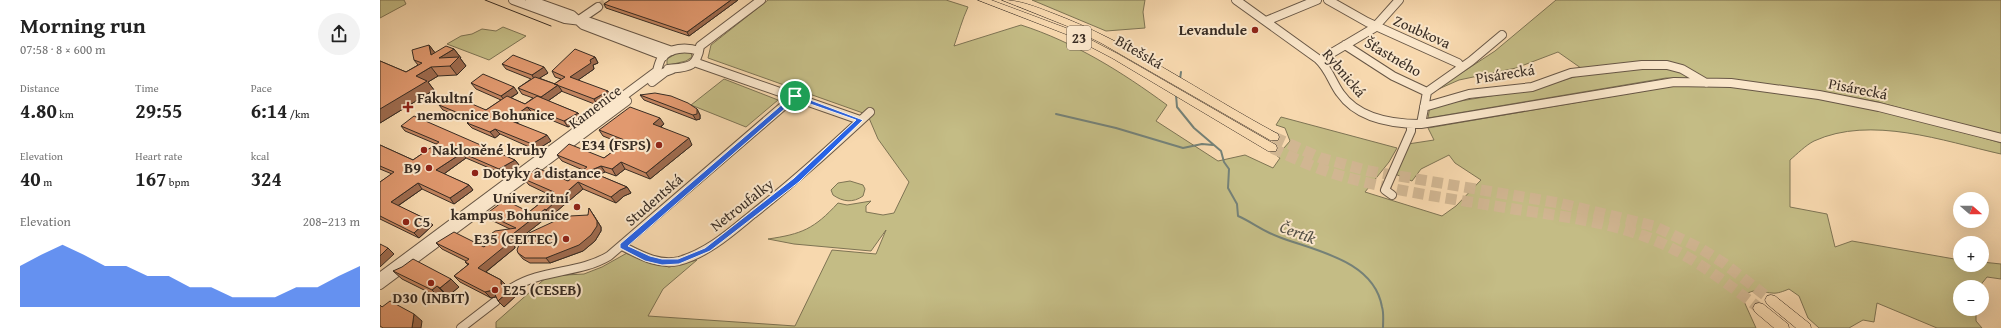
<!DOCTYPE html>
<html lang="en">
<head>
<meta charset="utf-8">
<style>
	:root { --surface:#fff; --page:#f2f2f2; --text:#222; --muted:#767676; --accent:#2563eb }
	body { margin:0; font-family:"Gentium Book Plus",serif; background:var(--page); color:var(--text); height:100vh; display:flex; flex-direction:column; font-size:15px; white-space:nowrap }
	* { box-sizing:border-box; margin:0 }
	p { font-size:13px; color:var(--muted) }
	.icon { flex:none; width:22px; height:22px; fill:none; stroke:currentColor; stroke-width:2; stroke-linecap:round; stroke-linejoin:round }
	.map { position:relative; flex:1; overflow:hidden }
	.sheet { display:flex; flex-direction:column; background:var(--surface); width:380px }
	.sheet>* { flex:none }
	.needle { width:26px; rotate:110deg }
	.controls { position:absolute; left:1573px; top:192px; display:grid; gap:8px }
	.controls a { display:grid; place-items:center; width:36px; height:36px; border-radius:50%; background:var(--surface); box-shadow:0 4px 16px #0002; font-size:20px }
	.pin { position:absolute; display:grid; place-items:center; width:34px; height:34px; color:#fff; margin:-17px; border:2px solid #fff; border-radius:50%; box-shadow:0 1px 4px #0007 }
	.round { display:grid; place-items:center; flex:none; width:42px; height:42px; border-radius:21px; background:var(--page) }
	.summary { display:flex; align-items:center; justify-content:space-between; height:68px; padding:0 20px }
	h1 { font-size:22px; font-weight:700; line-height:30px }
	.stats { display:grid; grid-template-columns:repeat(3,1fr); gap:6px; height:68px; padding:4px 20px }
	.stats div { display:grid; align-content:center }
	.stats b { font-size:20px; font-weight:700 }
	.stats small { font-size:11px; font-weight:400 }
	.stats p { font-size:11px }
	.chart { height:112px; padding:8px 20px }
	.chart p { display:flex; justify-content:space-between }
	.chart svg { width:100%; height:72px; margin-top:4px; fill:var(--accent); opacity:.7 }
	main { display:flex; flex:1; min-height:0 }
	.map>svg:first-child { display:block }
</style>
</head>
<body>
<main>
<section class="sheet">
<div class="summary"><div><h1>Morning run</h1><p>07:58 · 8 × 600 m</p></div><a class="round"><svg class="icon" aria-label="share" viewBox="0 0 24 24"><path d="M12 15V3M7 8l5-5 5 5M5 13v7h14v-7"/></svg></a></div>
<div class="stats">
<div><p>Distance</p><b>4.80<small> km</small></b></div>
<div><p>Time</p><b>29:55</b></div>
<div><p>Pace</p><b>6:14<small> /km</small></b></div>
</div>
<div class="stats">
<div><p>Elevation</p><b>40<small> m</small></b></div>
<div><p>Heart rate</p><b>167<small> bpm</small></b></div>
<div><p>kcal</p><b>324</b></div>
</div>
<div class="chart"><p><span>Elevation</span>208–213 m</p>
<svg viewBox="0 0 160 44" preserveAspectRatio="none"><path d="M0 44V19L10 12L20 6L30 12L40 19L50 19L60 25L70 25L80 32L90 32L100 38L110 38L120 38L130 32L140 32L150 25L160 19V44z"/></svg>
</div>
</section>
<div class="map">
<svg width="1621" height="328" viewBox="0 0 1621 328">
	<rect width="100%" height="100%" fill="#f7d8ae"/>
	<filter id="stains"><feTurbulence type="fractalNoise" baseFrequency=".005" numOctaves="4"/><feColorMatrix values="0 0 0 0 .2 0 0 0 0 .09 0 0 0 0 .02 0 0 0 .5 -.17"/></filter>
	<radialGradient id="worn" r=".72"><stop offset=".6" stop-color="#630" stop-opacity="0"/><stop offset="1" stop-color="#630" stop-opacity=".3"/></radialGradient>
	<path fill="#c4bc85" stroke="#7e7454" d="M0,0h24l2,4 -26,14z
		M388,0h178l22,7c-6,13 -9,25 -14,39l67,-21c53,17 101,47 146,80l-11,16 62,40 27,-6 28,13 7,-10 -3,-2 13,-15 -5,-13 -9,-3 5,-8 116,31 -8,14 -24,30 77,24 14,-10 25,-26 -26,-17 -6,-8 -28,14 -9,12 -17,-7 13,-30 26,-4 -6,-12 245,-42c82,-3 164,14 243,34 28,8 57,14 85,23v11c-58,-13 -130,-39 -187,-13 -8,4 -17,13 -24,19v47l37,7 8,33 17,-6 108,19v5h22v-3l19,2v15l-14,-2 -8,10h-19v22h16v12l6,7h-45l-60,-25 -3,19 -11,-2 -14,8h-30l-11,-10 -9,-22 -10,-7c-5,2 -12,5 -17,4 -14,-1 -17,-6 -30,4l14,31h-1260v-6l52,-46 36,-2 18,-7 25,-14 42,14 28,-7 -34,29 -15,27 147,10 37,-76 44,4 10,-24 -15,21 -77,-7 -26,-5c34,-5 46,-10 70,-36l9,2 24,-4 -5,5v6l17,3 11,-2 15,-31 -31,-43 -12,-28 -3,2 -155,-55 3,-13z
		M652,0h113l-2,12 2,16 -39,3z
		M1176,0h445v136l-123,-34 -60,-11 -89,-11 -63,-2 -238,40 2,-12 103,-17 55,-16 -30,-21 -42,16 -57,12 -25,11 61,-40z
		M123,27l23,9 -37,24 -42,-16 14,-8 11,-2 10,-5 14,2z
		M311,52l1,5 -6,4 -17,4 -2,-1v-5l10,-6z
		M344,79l54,21 -32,27 -55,-22z
		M470,181l13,4 2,4 -2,7c-10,7 -20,6 -30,-1l-2,-5 7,-7z"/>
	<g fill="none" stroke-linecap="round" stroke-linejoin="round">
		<path stroke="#758177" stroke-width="2" d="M800,79l1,-7
			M796,95l1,12 17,21 27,23 3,11 5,7 -1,19 9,16 1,12c14,6 26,16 41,21 36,14 95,23 103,70 2,6 1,14 1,21
			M676,114l60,14 67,20 19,-4 11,1"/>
		<path stroke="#d1b692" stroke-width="8" stroke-dasharray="8 4" stroke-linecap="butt" d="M218,7l11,-7"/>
		<path stroke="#d1b692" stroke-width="11" stroke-dasharray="11 5.5" stroke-linecap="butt" d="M894,137l47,21 48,13 190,32 95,23 46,22 25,16 46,36
			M892,148c24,11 47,22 73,29 57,16 116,23 175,33 41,6 85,12 124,26 43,16 79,44 115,72"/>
		<defs>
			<path id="minor" d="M133,0l52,19 25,3 82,29
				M150,0l42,15 11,10 81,31
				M856,0l82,59c11,10 14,23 22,34 18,26 52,31 81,31l253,-42 57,1 88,12 60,12 122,31
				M948,0l39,22 91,41 3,4
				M199,20l19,-13
				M886,21l51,-21
				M965,45l48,31 34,16
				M940,60l54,-32 25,-28
				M314,62l166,58
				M288,69c20,-2 29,-1 32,-23l61,-46
				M272,82l13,-10 8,-3
				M1044,107l45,-13 63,-7 39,-14 71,-8h25l15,4 24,14
				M1041,124l6,-32 44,-31 31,-26
				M1012,195l-7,-5 26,-59v-6
				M242,246c18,9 37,20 57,15 29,-8 52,-29 74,-47 41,-32 79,-67 117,-102
				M0,277l277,-206c1,-4 2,-8 4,-12 8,-12 26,-12 38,-8
				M0,285l247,-184
				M132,288c30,-19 67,-14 97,-32l186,-160
				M81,328l35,-27"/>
			<path id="highway" d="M598,0h13l83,31 44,23 158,91 1,3 -1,3h-8l-156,-93 -44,-23z
				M622,0c18,0 34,7 50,13 80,30 151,81 226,121l1,3 -1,3h-8l-169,-97 -34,-17z
				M1391,295l4,1 35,28 1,4h-15l-29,-24 -2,-4 2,-4z
				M1379,303l4,1 25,20 1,4h-15l-19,-16 -2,-4 2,-4z"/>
		</defs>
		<use href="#minor" stroke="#685746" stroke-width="10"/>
		<use href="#highway" stroke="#382c23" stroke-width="1"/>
		<use href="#minor" stroke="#fae6ca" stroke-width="8"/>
		<use href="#highway" fill="#f7d8ae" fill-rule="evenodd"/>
		<path stroke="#382c23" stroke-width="1" d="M105,0l66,26"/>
	</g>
	<path fill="#c2845f" stroke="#382c23" d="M230,0h128l-49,36 -83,-28 -2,-4z
		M49,45l6,8 19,-4 7,9h-1l6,8 -9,9 -19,1 -10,6 6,8 -54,33v-62l26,11 12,-7 -4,-5z
		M215,57l3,6 -5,2 1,4 -16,11 33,17 -14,8 -36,-14h1l-14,10 30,12 4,5 -14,9 -36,-15 -15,11 34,18 -15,9 -36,-16 -5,4 -23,-10 -5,-5 2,-2 -26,-11 -4,-5 47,5 15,-10 -25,-11 -5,-6 47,10 -7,5 14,6 8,-6 -11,-4 -4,-6 13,-9 -25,-10 -4,-5 46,9 -9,5 16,6 6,-5 -6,-2 -3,-6z
		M260,95l57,14 3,6v4l-4,1 -52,-20z
		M284,124l-3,3 31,18 -42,34 -25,-10 -9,7 -11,-4 -7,3 29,12 4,6 -7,3 -8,7 -33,-14 -32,27 -1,-1 -36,28 1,5 -29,24 15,8 6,6 13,6 -16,15 -8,-10 -5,1 -31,-16 -6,-6 14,-11 -3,-3 1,-1 -24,-12 -6,-6 48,4 26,-18 -19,-9 -5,-6 43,-2 21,-17 -21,-10 -5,-6 44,2 15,-11 -21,-9 -5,-6 47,3 19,-14 -20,-8 -4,-6z
		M21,126l114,34 4,5 -16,9 -37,-16 -22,16 25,11 4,5 -19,14 -32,-15 -24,17 30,14 5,5 -14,13 -39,-19v-37l12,-8 -12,-5v-24l33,15 23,-16 -31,-13z
		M213,214l8,13v4l-6,10 -12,10 -33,12h-20l-7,-4 -5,-6 70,-38z
		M13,271l66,16 -11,9 -3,-2 -5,4 -38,-19z"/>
	<path fill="#9e6b4e" stroke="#382c23" d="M351,0h7l-49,36 -2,-4z
		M49,45l7,9 -5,1z
		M74,49l7,9h-1l6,8 -9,9 -7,-9 -11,-8z
		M215,57l3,6 -5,2 1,4 -20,14 -4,-6 20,-17z
		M51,67l7,9 -10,6 6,8 -54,33v-14l36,-33z
		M164,67l4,6 -13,8 -3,-6z
		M178,85l4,6 -17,12 -4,-6z
		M134,87l4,6 -13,8 -4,-5z
		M228,91l3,6 -14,8 -3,-6z
		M147,107l5,5 -19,13 -4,-5z
		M317,109l3,6v4l-4,1 -3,-5z
		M198,113l4,5 -14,9 -4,-6z
		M280,118l4,6 -8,6 -3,-6z
		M115,129l5,5 -5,4 -5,-6z
		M167,135l4,6 -15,9 -4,-6z
		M309,138l3,7 -42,34 -4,-6z
		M82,153l4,5 -25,18 -5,-6z
		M135,160l4,5 -16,9 -4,-5z
		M241,162l4,7 -9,7 -4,-7z
		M221,166l4,6 -12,5 -4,-6z
		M198,182l5,7 -32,27 -5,-6z
		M38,183l4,6 -26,18 -5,-5z
		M89,185l4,5 -19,14 -4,-6z
		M247,187l4,6 -7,3 -8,7 -5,-6 9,-7z
		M209,208l12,19v4l-6,10 -12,10 -33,12 -4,-5 45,-23z
		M165,209l5,6 -36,28 1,5 -32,26 -5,-6 31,-31z
		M48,220l5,5 -14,13 -5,-5z
		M8,248l6,6 -14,13v-11z
		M71,279l8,8 -11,9 -8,-8z
		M121,280l6,6v4l-6,-6z
		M57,286l8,8 -5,4 -8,-8z
		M134,286l6,6 -16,15 -6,-6z
		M113,290l5,6 -7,2 -6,-6z
		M34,314l8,7 -1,7h-9z"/>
	<path fill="#e1996f" stroke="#382c23" d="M230,0h121l-44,32 -83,-28z
		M49,45l2,10 15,-9 8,3 -15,9 20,-1 -9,9 -19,1 -15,9 11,5 -47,28v-48l26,11 16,-9 -8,-3 -2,-10z
		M195,49l20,8 -5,3 1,3 -21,14 38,14 -14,8 -40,-15 11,-7 -13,-6z
		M133,55l31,12 -12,8 -30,-11z
		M103,74l31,13 -13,9 -30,-13z
		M155,77l23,8 -17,12 -23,-9z
		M275,93l16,3 17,7 9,6v5l-4,1 -53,-20z
		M71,95l35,15 21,-14 18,8 12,-8 41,17 -14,8 -37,-14 -18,13 38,15 -15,9 -37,-15 -5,3 -23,-9 6,-4 -34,-14z
		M250,107l30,11 -7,6 36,14 -43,35 -25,-11 -9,7 -11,-3 -12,5 38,16 -7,3 -9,7 -33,-15 -32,28 -1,-1 -36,28 1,5 -32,26 23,12v4l3,3 10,-1 -16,15 -5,-11 -8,2 -31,-16 15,-12 -4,-2 4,-3 -33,-16 18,-11 30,15 7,-6 -3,-5 7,-5 21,-3 -30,-14 19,-14 24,12 25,-20 -30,-13 13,-11 31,13 19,-14 -30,-12 12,-11 35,14 23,-17 -28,-11z
		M34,116l101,44 -16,9 -37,-16 -26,17 33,15 -19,13 -32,-15 -27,19 37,18 -14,13 -34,-17v-34l14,-10 -14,-6v-21l33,15 26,-18 -38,-16z
		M209,208l8,13v5l-6,9 -12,10 -33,13h-21l-7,-5 -1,-3 3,-8 9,-9 28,-13 13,-4 18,-1z
		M0,244l8,4 -8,8z
		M33,259l38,20 -11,9 -3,-2 -5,4 -39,-19 9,-4z
		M10,301l24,13 -2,14h-29l-3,-2v-21l2,2z"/>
	<path fill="#2563eb" stroke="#fff" fill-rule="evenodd" d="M413,95h4l66,25 -64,62 -89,69 -31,13 -17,1 -17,-4 -25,-13v-4zM416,99l60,21 -62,58 -89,70 -27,11h-16l-12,-3 -22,-10z"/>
	<g fill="#8f2418" stroke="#fae6ca" stroke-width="1.5">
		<circle cx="875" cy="30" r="4"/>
		<path d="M26 101h4v4h4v4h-4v4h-4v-4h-4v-4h4z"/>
		<circle cx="279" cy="145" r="4"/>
		<circle cx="44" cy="150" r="4"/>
		<circle cx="49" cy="168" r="4"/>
		<circle cx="95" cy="173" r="4"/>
		<circle cx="197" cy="207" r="4"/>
		<circle cx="26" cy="222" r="4"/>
		<circle cx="186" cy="239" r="4"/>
		<circle cx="51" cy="283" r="4"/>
		<circle cx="115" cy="290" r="4"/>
	</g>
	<g text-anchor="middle" stroke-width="4" stroke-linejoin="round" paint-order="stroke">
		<rect fill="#fae6ca" stroke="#726455" stroke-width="1" x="687" y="26" width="24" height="24" rx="3"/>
		<g font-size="14" font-weight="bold" fill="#382c23">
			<text x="699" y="43">23</text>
		</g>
		<g font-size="15" font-weight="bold" fill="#382c23" stroke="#fae6ca" text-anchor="end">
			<text x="867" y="35">Levandule</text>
			<text x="37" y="103" text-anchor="start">Fakultní<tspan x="37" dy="17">nemocnice Bohunice</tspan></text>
			<text x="271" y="150">E34 (FSPS)</text>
			<text x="52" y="155" text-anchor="start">Nakloněné kruhy</text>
			<text x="41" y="173">B9</text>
			<text x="103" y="178" text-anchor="start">Dotyky a distance</text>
			<text x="189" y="203">Univerzitní<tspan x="189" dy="17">kampus Bohunice</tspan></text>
			<text x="34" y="227" text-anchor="start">C5</text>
			<text x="178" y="244">E35 (CEITEC)</text>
			<text x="123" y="295" text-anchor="start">E25 (CESEB)</text>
			<text x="51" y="303" text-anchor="middle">D30 (INBIT)</text>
		</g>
		<g font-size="15" fill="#382c23" stroke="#fae6ca">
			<text transform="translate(1042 32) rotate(24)" y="5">Zoubkova</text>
			<text transform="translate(759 52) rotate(30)" y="5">Bítešská</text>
			<text transform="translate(1013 57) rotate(30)" y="5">Šťastného</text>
			<text transform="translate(964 73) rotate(50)" y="5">Rybnická</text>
			<text transform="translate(1125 74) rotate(-9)" y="5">Pisárecká</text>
			<text transform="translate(1478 89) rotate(11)" y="5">Pisárecká</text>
			<text transform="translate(215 107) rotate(-37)" y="5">Kamenice</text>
			<text transform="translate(274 200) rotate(-41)" y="5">Studentská</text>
			<text transform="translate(362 205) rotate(-38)" y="5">Netroufalky</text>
		</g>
		<g font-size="16" font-style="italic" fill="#524f46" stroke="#fae6ca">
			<text transform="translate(918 232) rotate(20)" y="6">Čertík</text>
		</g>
	</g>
	<rect width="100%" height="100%" filter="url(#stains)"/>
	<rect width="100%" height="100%" fill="url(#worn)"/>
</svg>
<div class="controls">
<a><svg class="needle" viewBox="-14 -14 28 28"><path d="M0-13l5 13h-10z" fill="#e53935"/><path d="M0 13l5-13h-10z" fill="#767676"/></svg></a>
<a>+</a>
<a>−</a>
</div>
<div class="pin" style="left:415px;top:96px;background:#1e9e55"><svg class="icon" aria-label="arrive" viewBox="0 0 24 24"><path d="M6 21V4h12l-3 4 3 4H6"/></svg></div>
</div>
</main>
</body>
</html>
